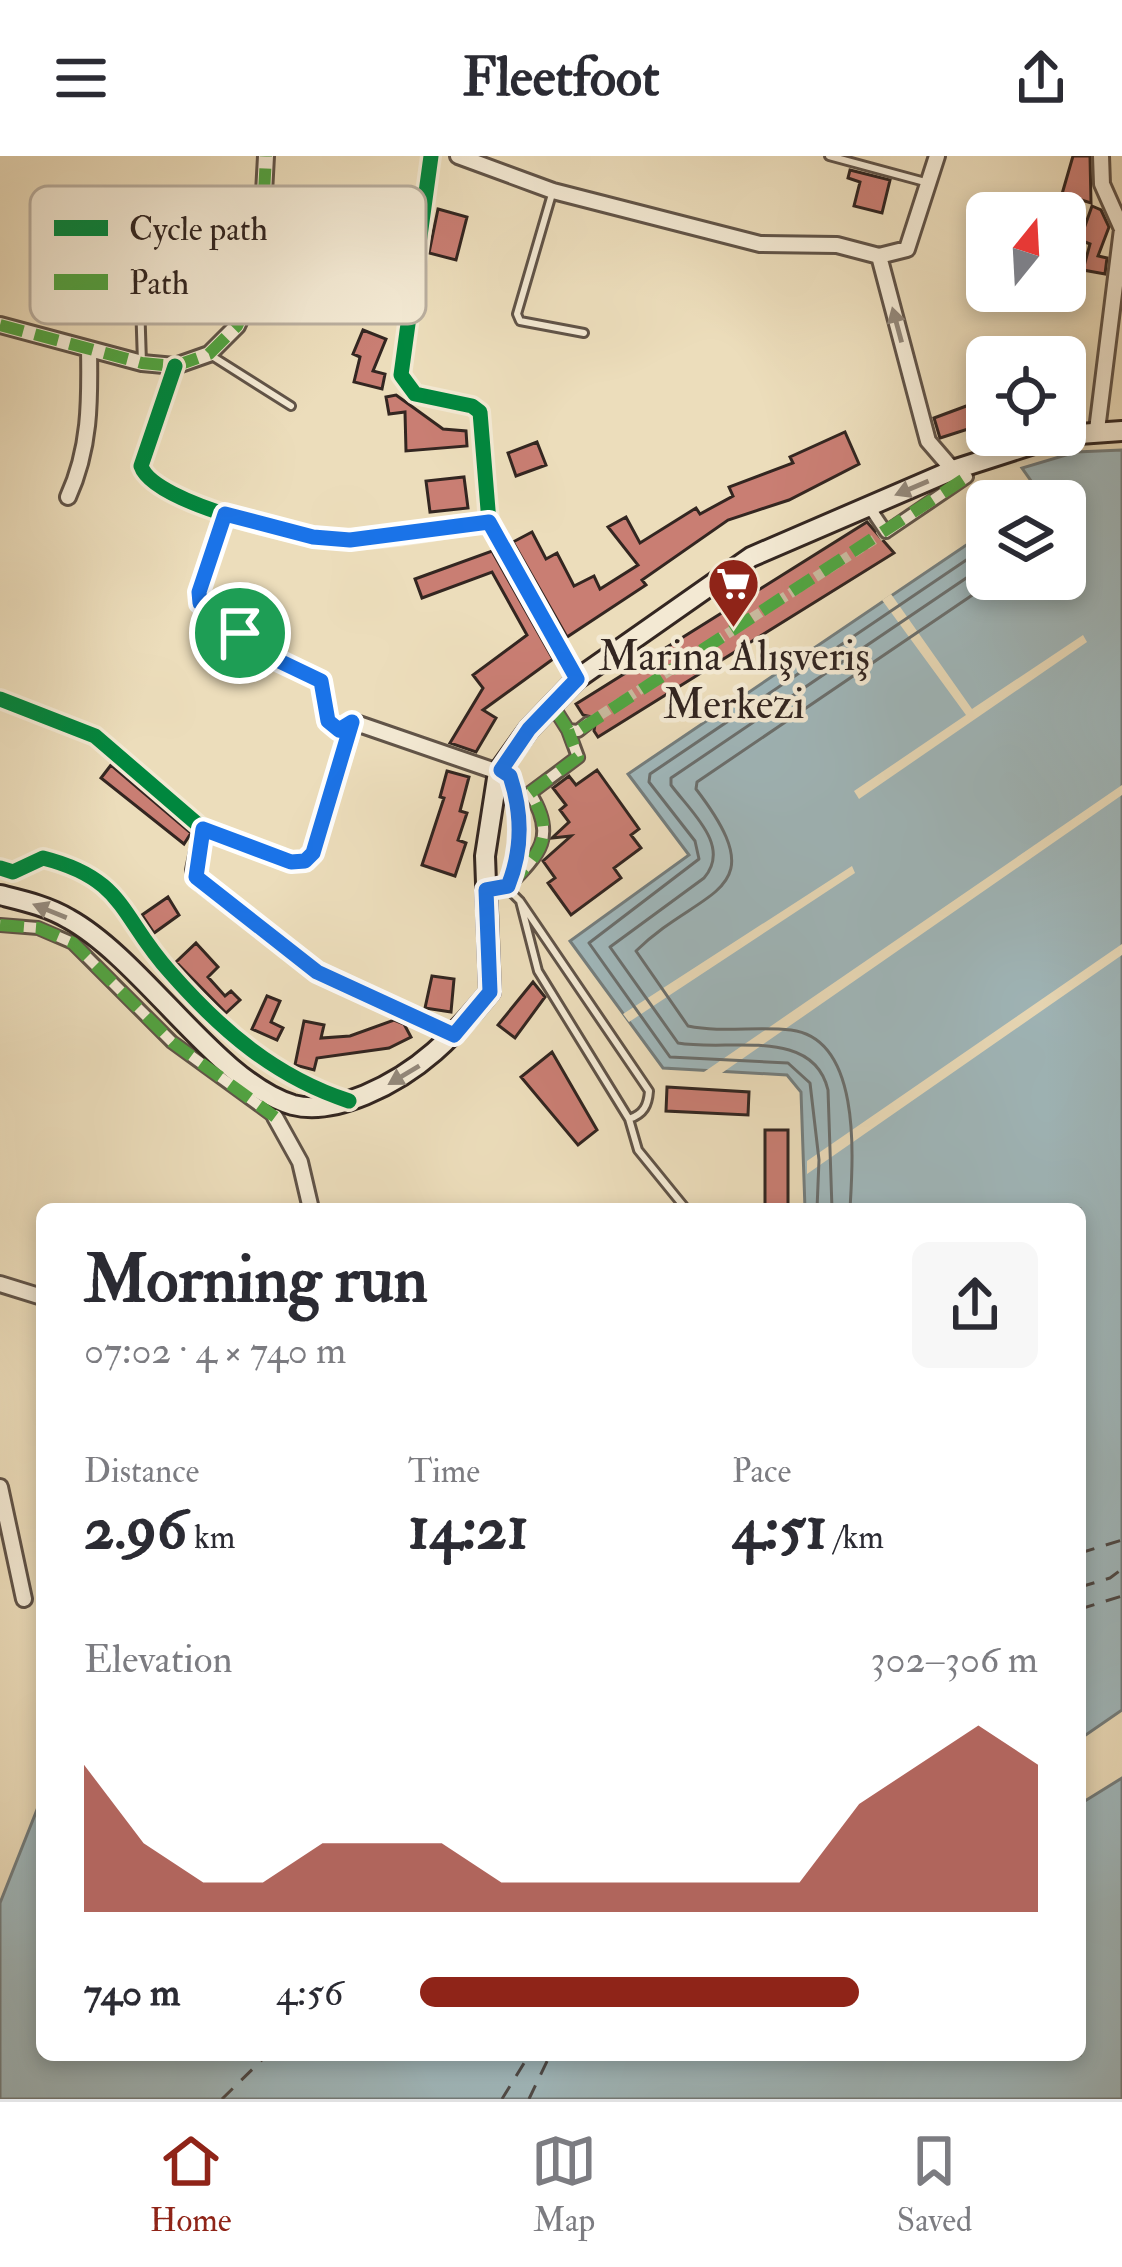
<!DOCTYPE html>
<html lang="en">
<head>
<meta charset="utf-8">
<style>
	:root { --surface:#fff; --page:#f7f7f7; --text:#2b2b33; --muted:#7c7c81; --line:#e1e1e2; --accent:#8f2418 }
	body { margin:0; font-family:"IM FELL Double Pica",serif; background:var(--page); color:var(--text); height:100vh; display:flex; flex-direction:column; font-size:45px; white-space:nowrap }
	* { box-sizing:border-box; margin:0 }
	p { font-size:39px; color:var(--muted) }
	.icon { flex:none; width:66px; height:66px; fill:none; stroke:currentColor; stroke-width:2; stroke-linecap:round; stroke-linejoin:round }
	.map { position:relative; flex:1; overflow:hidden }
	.sheet { position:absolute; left:36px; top:1047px; width:1050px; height:858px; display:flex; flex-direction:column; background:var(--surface); border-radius:18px; box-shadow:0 6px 18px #0003 }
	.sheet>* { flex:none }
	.needle { width:78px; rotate:18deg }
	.tools { position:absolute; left:966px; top:36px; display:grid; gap:24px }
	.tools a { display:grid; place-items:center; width:120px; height:120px; border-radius:18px; background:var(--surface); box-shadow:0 6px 18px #0003; font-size:60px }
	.pin { position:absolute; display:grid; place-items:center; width:102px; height:102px; color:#fff; margin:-51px; border:6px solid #fff; border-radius:50%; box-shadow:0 3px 12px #0007 }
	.round { display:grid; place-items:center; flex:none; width:126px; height:126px; border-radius:18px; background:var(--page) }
	.headline { display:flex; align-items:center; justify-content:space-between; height:204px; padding:0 48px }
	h1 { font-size:66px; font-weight:800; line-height:90px }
	.figures { display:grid; grid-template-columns:repeat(3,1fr); gap:18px; height:204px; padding:12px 48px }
	.figures div { display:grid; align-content:center }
	.figures b { font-size:60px; font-weight:800 }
	.figures small { font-size:33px; font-weight:400 }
	.figures p { font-size:33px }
	.chart { height:336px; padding:24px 48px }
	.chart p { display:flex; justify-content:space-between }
	.chart svg { width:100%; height:216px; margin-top:12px; fill:var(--accent); opacity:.7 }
	ul { padding:0 48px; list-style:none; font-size:39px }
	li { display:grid; grid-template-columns:192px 144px 1fr; align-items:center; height:90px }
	li i { height:30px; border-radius:15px; background:var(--accent) }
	header { display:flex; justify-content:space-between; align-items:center; height:156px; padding:0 48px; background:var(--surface); font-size:54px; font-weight:800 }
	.tabs { display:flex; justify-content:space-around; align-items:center; height:168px; border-top:3px solid var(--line); background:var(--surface); font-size:33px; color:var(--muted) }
	.tabs a { display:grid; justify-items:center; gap:6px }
	.tabs .active { color:var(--accent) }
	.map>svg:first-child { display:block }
</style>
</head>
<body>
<header><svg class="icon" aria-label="menu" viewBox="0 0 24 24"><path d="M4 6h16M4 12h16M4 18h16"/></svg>Fleetfoot<svg class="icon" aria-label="share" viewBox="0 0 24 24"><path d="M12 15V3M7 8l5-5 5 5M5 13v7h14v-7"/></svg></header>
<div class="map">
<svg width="1122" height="1943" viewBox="0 0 1122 1943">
	<rect width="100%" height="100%" fill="#ecddbb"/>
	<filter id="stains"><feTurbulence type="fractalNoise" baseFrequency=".00167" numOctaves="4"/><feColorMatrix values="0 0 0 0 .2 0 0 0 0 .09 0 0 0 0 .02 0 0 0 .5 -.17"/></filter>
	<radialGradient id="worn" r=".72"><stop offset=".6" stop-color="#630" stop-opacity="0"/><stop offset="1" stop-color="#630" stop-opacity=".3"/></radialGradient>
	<path fill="#a0b8bc" stroke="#747e7e" stroke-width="3" d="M1122,294v1260l-42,29v-530h-275l-4,-117 -14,-17 -124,-7 -93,-127 119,-86 -61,-81 359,-243v48h78v-78h-31l7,-6 -19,-27 54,-16z
		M1122,1622v321h-1122v-196l42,-106v258h1038v-251z"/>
	<path fill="#ecddbb" d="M891,438l81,115 111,-74 4,7 -228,157 -5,-8 112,-76 -84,-115z
		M1122,629v10l-403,280 -18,-1z
		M852,710l3,7 -226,149 -6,-8z
		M1122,788v11l-315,219v-13z"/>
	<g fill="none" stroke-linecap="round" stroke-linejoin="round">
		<path stroke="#6a6f6e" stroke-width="3" d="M817,1053l2,-49 -9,-77 -22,-20 -118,-6 -81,-114 110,-84 -4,-18 -46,-59 1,-8 337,-228
			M832,1053l-4,-119c-15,-64 -101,-38 -150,-47l-68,-96 94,-69c28,-32 -14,-67 -33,-93v-7l316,-214
			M850,1053c3,-51 12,-170 -59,-179 -34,-4 -69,3 -103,-4l-52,-75c66,-65 142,-55 60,-162l1,-7 299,-203"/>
		<path stroke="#4e4a48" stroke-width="3" stroke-dasharray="15 12" stroke-linecap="butt" d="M1080,1397l42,-13
			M1080,1431l30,-9 12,-9
			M1080,1453l42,-13
			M222,1943l45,-44
			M502,1943l27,-44
			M529,1943l21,-44"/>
	</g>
	<path fill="#c97e73" stroke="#332621" stroke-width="3" d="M1073,0h17l1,47 -29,-9z
		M850,14l40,10 -8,33 -28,-7 6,-24 -12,-4z
		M1092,50l9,4 8,17 -11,29 9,2 -2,16 -22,-4 7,-26 -10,-4z
		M438,53l29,8 -11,43 -27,-7z
		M363,174l23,9 -13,32 12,3 -3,15 -28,-7 6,-25 -7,-3z
		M396,239l47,34 23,2 1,15 -61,5 -1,-39 -16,2 -3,-17z
		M987,248v19l-47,15 -6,-20 35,-13 2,5z
		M845,276l14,32 -70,36 -61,20 -86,60 4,5 -79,52 -54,-95 19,-10 14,27 11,-6 17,33 20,-10 6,13 38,-24 -30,-38 18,-10 14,26 56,-35 4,6 33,-18 -4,-9 64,-24 -3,-6z
		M537,286l9,23 -30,11 -8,-23z
		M464,321l4,31 -38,4 -4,-31z
		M867,366l27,31 -296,184 -4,-6 2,-13 -13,-3 -7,-11z
		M492,395l61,108 -70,51 13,8 -20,34 -26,-9 33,-55 -10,-13 54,-40 -35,-63 -70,26 -7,-19z
		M111,609l80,68 -7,11 -83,-66z
		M597,614l42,59 -8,6 10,13 -27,20 7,10 -50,37 -23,-32 7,-5 -12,-17 28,-25 -19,2 17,-16 -9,-12 6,-5 -13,-17 16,-12 7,9z
		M447,615l22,6 -9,34 7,2 -9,27 8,3 -11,33 -33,-11 22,-67 -4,-1z
		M168,741l11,18 -25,18 -12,-18z
		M196,787l22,24 -10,10 17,19 6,-5 9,9 -14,13 -50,-51z
		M432,820l22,3 -3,33 -26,-4z
		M533,826l12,15 -30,41 -17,-13z
		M267,840l13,5 -9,21 12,6 -6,12 -25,-11z
		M394,864l10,4 7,13 -22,11 -72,10 -3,12 -19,-5 9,-44 20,4 -3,13 29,-2z
		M552,896l45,78 -19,15 -57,-68z
		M667,931l82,5 -1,23 -82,-4z
		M765,974h23v79h-23z"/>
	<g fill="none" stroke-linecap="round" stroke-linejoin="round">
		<path stroke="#c7b89c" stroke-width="10" stroke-dasharray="10 5" stroke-linecap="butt" d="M588,567l298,-191"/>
		<defs>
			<path id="service" d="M829,0l96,26
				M552,38l-35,120 3,7 64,12
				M140,145l2,62
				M212,200l79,50
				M506,731l14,14 129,190c-1,14 -5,23 -20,28l-91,-148 -18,-70
				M492,733l16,-3c15,-37 14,-74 2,-110l-6,-4
				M629,963l9,31 48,59"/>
			<path id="pedestrian" d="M872,355l14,21 81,-55
				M556,555l12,19 10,1 10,-8
				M508,730c32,-32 49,-50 22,-93l48,-36 -10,-27
				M0,769l38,3 35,15 99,99 103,75"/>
			<path id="minor" d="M431,0l-30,219 14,19 57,12 8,6 9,110 88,157
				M458,0l95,35 207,53 77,1 42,11
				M937,0l-30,93 -28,7 49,185 25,29
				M0,169l142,38 33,3 34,-12 28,-28 29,-63 -4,-33 4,-74
				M175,210l-34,100c12,38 168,74 207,74 47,-1 95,-12 141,-18
				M1097,274l25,-201 -20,-45 -1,-28
				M68,341c22,-48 22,-95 21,-148
				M225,358l-26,78 1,11 75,56 46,22 7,40 11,9 14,-8
				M0,543l95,37 108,93 88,33 14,-1 8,-8 40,-131
				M353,566l145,50
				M203,673l-9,41 7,13 116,89 137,63
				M0,712l13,4 30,-14c83,21 77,59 127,114 51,58 105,105 179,129
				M275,961l25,45 11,47
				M0,1128l42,13
				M0,1331l24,112"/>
			<path id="secondary" d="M1065,279l57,-4
				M0,739c24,6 47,11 69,24 74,41 149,164 224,186 23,6 50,-1 72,-10 55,-23 88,-58 125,-103l-5,-136 13,-84 31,-43 48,-50 174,-122 202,-87 109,-35"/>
		</defs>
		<use href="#service" stroke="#615448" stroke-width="12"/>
		<use href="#pedestrian" stroke="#615448" stroke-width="16"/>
		<use href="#minor" stroke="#615448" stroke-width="20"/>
		<use href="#secondary" stroke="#332621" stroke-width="24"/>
		<use href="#service" stroke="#f3e9d3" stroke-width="6"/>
		<use href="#pedestrian" stroke="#f3e9d3" stroke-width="10"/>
		<use href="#minor" stroke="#f3e9d3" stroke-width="14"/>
		<use href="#secondary" stroke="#f3e9d3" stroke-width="18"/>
		<path stroke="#52a341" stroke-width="12" stroke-dasharray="24 12" stroke-linecap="butt" d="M0,169l142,38 33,3 34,-12 28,-28 29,-63 -4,-33 4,-74
			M556,555l12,19 10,1 389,-254
			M508,730c32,-32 49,-50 22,-93l48,-36 -10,-27
			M0,769l38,3 35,15 99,99 103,75"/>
		<defs>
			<path id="cycleway" d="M431,0l-30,219 14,19 57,12 8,6 9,110 88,157
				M175,210l-34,100c12,38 168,74 207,74 47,-1 95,-12 141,-18
				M0,543l95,37 108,93 88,33 14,-1 8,-8 40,-131
				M0,712l13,4 30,-14c83,21 77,59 127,114 51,58 105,105 179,129"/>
		</defs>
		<use href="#cycleway" stroke="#f3e9d3" stroke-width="22"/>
		<use href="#cycleway" stroke="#00873e" stroke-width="15"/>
	</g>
	<defs><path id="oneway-solid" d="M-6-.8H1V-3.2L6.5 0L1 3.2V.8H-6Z" transform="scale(3)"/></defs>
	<g fill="#93887a">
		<use href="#oneway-solid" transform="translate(897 169) rotate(-105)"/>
		<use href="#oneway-solid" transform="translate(912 332) rotate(157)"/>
		<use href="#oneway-solid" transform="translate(50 755) rotate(-158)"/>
		<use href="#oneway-solid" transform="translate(404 919) rotate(149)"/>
	</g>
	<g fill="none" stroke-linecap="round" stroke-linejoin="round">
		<defs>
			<path id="route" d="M225,358l88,23 37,3 139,-18 88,157 -48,50 -28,41 9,6c12,36 13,73 -2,110l-22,4 4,102 -36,43 -137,-63 -121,-95 7,-48 88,33 14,-1 8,-8 39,-131 -13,8 -11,-9 -7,-40 -46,-22 -75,-56 -1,-11z"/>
		</defs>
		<use href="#route" stroke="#fff" stroke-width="24"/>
		<use href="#route" stroke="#1a73e8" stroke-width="15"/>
	</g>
	<defs>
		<symbol id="supermarket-pin" viewBox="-11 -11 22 30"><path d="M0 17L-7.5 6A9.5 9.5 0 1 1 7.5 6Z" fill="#8f2418" stroke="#f3e9d3"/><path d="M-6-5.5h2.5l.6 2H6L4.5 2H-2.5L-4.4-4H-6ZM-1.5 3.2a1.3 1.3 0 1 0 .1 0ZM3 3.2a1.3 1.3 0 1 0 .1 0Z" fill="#fff"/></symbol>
	</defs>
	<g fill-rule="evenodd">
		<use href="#supermarket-pin" x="704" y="398" width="59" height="81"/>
	</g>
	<g text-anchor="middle" stroke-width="9" stroke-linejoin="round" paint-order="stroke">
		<g font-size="42" fill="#332621" stroke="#f3e9d3">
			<text x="734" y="514">Marina Alışveriş<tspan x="734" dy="48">Merkezi</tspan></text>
		</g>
	</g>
	<rect x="30" y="30" width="396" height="138" rx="18" fill="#f3e9d3" stroke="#b9ae9e" stroke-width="3"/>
	<rect x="54" y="64" width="54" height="16" fill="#00873e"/>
	<rect x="54" y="118" width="54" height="16" fill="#52a341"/>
	<g font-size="33" fill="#332621">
		<text x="129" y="84">Cycle path</text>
		<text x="129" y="138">Path</text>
	</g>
	<rect width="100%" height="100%" filter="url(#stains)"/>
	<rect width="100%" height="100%" fill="url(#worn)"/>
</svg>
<div class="tools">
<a><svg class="needle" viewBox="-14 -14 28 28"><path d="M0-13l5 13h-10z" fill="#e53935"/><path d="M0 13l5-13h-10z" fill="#7c7c81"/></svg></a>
<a><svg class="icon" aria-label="locate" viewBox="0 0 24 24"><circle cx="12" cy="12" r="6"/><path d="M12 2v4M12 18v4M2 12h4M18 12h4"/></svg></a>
<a><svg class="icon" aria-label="layers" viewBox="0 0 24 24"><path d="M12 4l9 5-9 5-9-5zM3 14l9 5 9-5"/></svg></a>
</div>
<div class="pin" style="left:240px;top:477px;background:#1e9e55"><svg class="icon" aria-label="arrive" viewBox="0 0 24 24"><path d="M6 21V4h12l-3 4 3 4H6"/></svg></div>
<section class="sheet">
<div class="headline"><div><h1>Morning run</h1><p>07:02 · 4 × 740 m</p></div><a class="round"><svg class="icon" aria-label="share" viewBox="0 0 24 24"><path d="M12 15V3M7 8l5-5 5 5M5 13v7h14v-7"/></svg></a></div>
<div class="figures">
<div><p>Distance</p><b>2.96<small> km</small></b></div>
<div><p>Time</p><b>14:21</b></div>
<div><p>Pace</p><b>4:51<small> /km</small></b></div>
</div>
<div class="chart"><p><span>Elevation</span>302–306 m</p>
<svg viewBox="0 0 160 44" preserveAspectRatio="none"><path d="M0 44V14L10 30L20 38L30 38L40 30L50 30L60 30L70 38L80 38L90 38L100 38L110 38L120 38L130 22L140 14L150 6L160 14V44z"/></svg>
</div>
<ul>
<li><b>740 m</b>4:56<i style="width:71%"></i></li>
</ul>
</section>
</div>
<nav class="tabs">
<a class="active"><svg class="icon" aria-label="home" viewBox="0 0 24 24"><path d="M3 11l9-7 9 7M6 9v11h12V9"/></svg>Home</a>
<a><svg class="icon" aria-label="map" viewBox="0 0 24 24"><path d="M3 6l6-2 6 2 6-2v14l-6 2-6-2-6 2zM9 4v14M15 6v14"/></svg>Map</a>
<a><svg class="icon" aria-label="saved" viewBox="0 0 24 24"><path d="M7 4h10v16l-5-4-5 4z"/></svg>Saved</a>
</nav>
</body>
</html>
